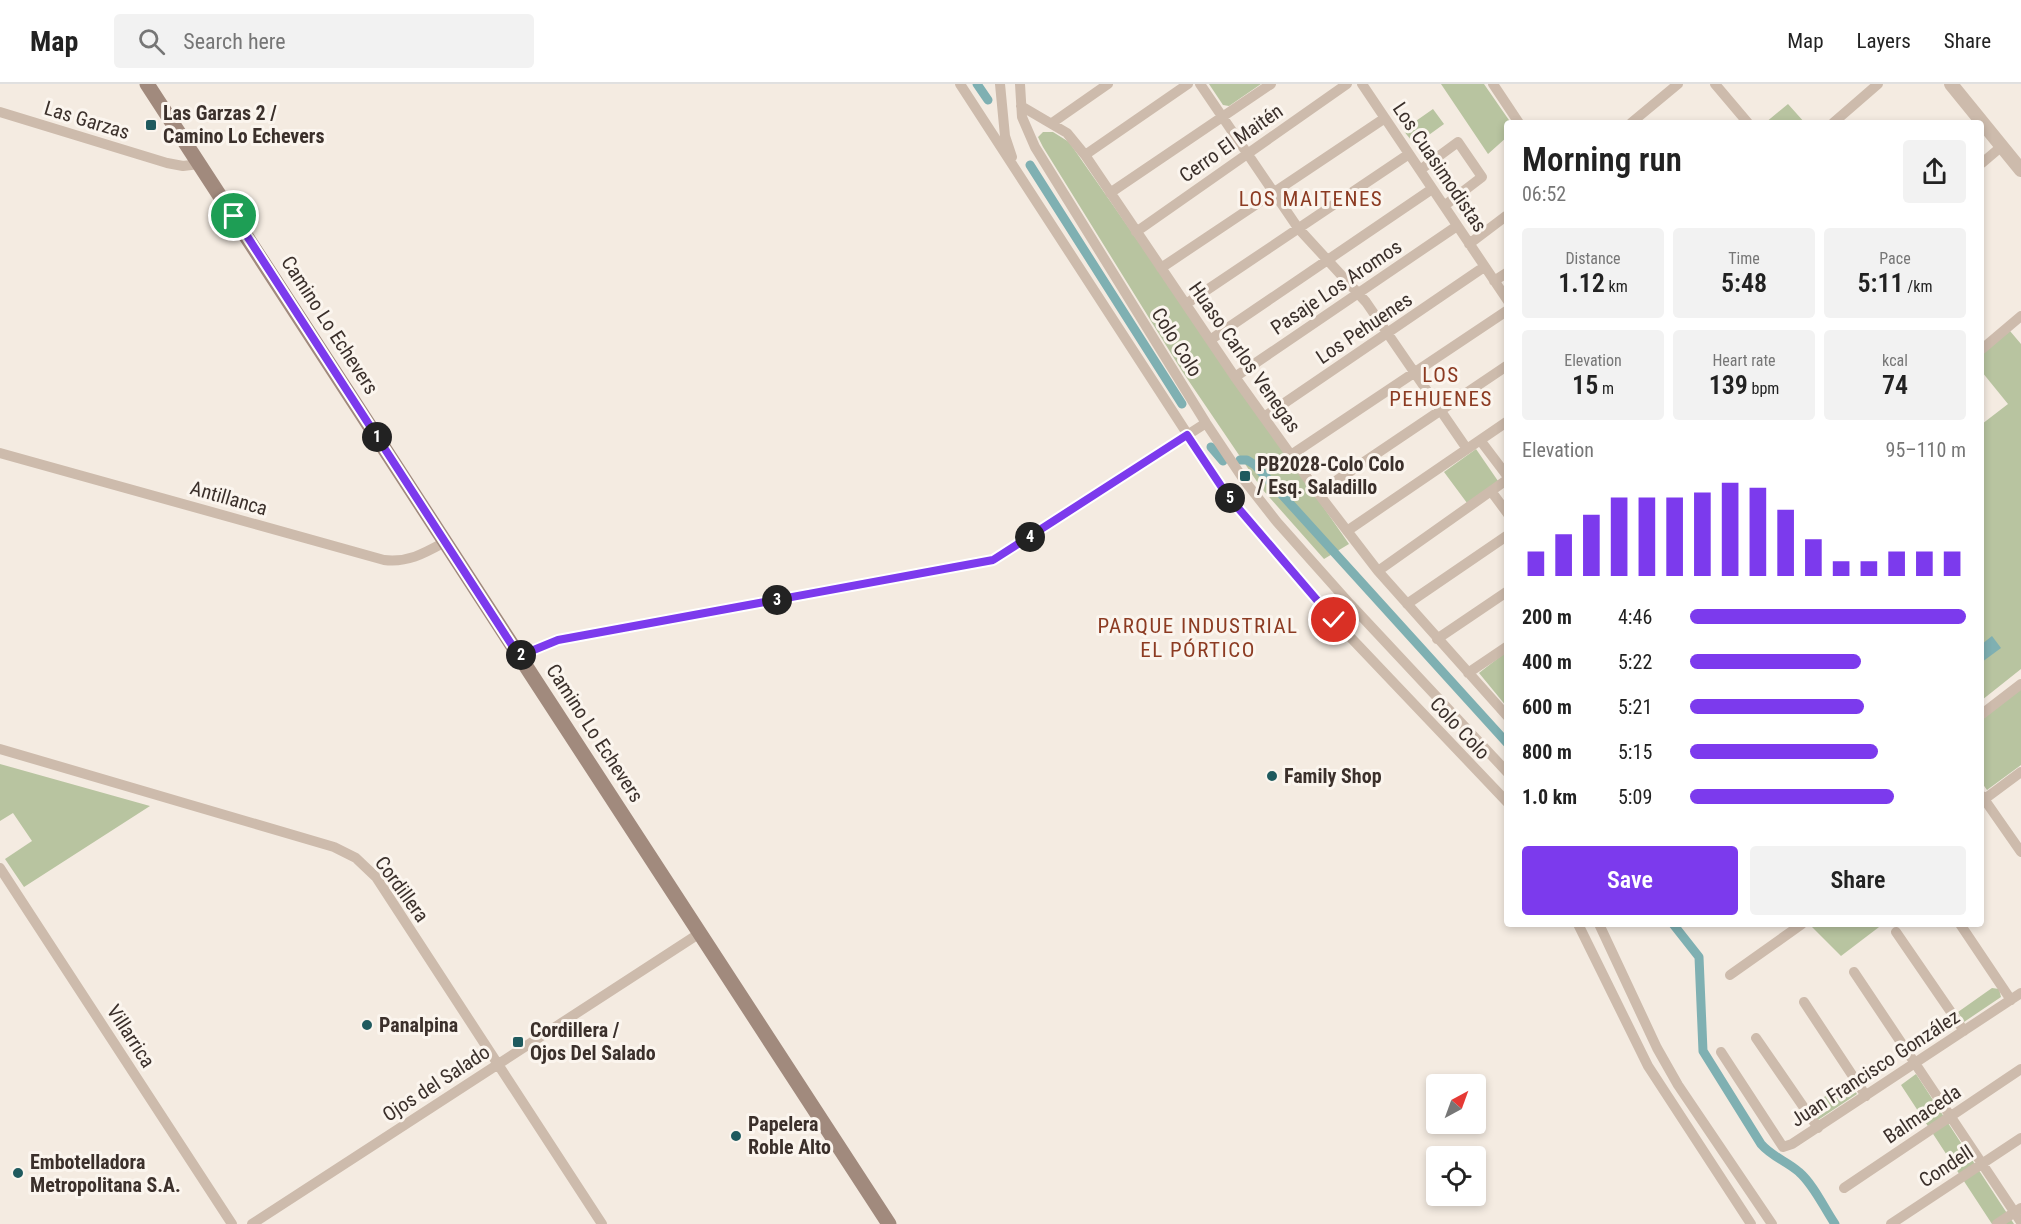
<!DOCTYPE html>
<html lang="en">
<head>
<meta charset="utf-8">
<style>
	:root { --surface:#fff; --page:#f2f2f2; --text:#222; --muted:#767676; --line:#e0e0e0; --accent:#7c3aed }
	body { margin:0; font-family:"Roboto Condensed",sans-serif; background:var(--page); color:var(--text); height:100vh; display:flex; flex-direction:column; font-size:22px; white-space:nowrap }
	* { box-sizing:border-box; margin:0 }
	p { font-size:20px; color:var(--muted) }
	.icon { flex:none; width:33px; height:33px; fill:none; stroke:currentColor; stroke-width:2; stroke-linecap:round; stroke-linejoin:round }
	.map { position:relative; flex:1; overflow:hidden }
	.drawer { position:absolute; left:1504px; top:36px; width:480px; height:807px; display:flex; flex-direction:column; background:var(--surface); border-radius:6px; box-shadow:0 3px 9px #0003 }
	.drawer>* { flex:none }
	.needle { width:39px; rotate:41deg }
	.fabs { position:absolute; left:1426px; top:990px; display:grid; gap:12px }
	.fabs a { display:grid; place-items:center; width:60px; height:60px; border-radius:6px; background:var(--surface); box-shadow:0 3px 9px #0003; font-size:30px }
	.pin { position:absolute; display:grid; place-items:center; width:51px; height:51px; color:#fff; margin:-26px; border:3px solid #fff; border-radius:50%; box-shadow:0 2px 6px #0007 }
	.km { position:absolute; width:30px; height:30px; margin:-15px; border-radius:50%; background:#222; color:#fff; font-size:16px; line-height:30px; text-align:center }
	.round { display:grid; place-items:center; flex:none; width:63px; height:63px; border-radius:6px; background:var(--page) }
	.overview { display:flex; align-items:center; justify-content:space-between; height:102px; padding:0 18px }
	h1 { font-size:33px; font-weight:600; line-height:45px }
	.metrics { display:grid; grid-template-columns:repeat(3,1fr); gap:9px; height:102px; padding:6px 18px }
	.metrics div { display:grid; align-content:center; border-radius:6px; background:var(--page); text-align:center }
	.metrics b { font-size:26px; font-weight:600 }
	.metrics small { font-size:16px; font-weight:400 }
	.metrics p { font-size:16px }
	.chart { height:168px; padding:12px 18px }
	.chart p { display:flex; justify-content:space-between }
	.chart svg { width:100%; height:108px; margin-top:6px; stroke:var(--accent); stroke-width:6 }
	.primary-button { display:flex; gap:12px; margin-top:auto; padding:12px 18px }
	.primary-button a { flex:1; height:69px; border-radius:6px; background:var(--accent); color:#fff; font-size:24px; font-weight:600; line-height:69px; text-align:center }
	.primary-button a+a { background:var(--page); color:var(--text) }
	ul { padding:0 18px; list-style:none; font-size:20px }
	li { display:grid; grid-template-columns:96px 72px 1fr; align-items:center; height:45px }
	li i { height:15px; border-radius:8px; background:var(--accent) }
	header { display:flex; align-items:center; gap:36px; box-sizing:border-box; height:84px; padding:0 30px; background:var(--surface); border-bottom:2px solid var(--line) }
	header strong { font-size:28px }
	nav { display:flex; gap:33px; margin-inline-start:auto; font-size:21px }
	.search { width:420px; height:54px; background:var(--page); display:flex; align-items:center; gap:15px; box-sizing:border-box; padding:0 21px; border-radius:6px; color:var(--muted); font-size:22px }
	.map>svg:first-child { display:block }
</style>
</head>
<body>
<header>
<strong>Map</strong>
<div class="search"><svg class="icon" aria-label="search" viewBox="0 0 24 24"><circle cx="10" cy="10" r="6"/><path d="M15 15l6 6"/></svg>Search here</div>
<nav><a>Map</a><a>Layers</a><a>Share</a></nav>
</header>
<div class="map">
<svg width="2021" height="1140" viewBox="0 0 2021 1140">
	<rect width="100%" height="100%" fill="#f4ebe1"/>
	<path fill="#b8c4a0" d="M1209,0h52l-32,22 -6,-1z
		M1441,0h43l27,39h-3l-1,14 -19,17z
		M1788,20l17,19h-40z
		M1433,25l11,15 -29,21 -12,-15z
		M1043,48h10l16,10 280,402 -25,15 -62,-70 -80,-118 -139,-224 -5,-10z
		M2010,247l11,13v325l-39,31v-276l26,-20 -26,-32v-18z
		M1476,365l22,32 -31,22 -23,-31z
		M1506,568l2,2 -1,53 -28,-34z
		M2021,604v77l-34,25 -5,-7v-65z
		M0,680l150,42 -126,81 -19,-28 27,-18 -19,-28 -13,8z
		M1814,840h69l-42,32 -30,-30z
		M1992,904l7,1 2,8 -37,25 -6,-10z
		M1916,990l98,150h-22l-91,-139z
		M1848,997l9,13 -39,26 -9,-13z"/>
	<path fill="#7fb0b2" d="M1992,552l9,12 -19,14v-18z"/>
	<g fill="none" stroke-linecap="round" stroke-linejoin="round">
		<path stroke="#7fb0b2" stroke-width="9" d="M977,0l11,16
			M1030,81l152,239
			M1211,363l12,14
			M1240,376h7l8,5 253,279
			M1673,840l26,33 4,94 58,93c11,13 26,17 38,28 15,13 25,36 36,52"/>
		<path stroke="#cdbbac" stroke-width="10" d="M960,0l267,411 107,125 174,183
			M1000,0l5,52 7,21
			M1020,0l2,33 13,30 171,276 38,57 33,42 73,82 158,169
			M1200,0l98,144 68,74 101,147
			M1362,0l146,217
			M1493,0l26,39
			M1715,0l33,39
			M1021,22l46,27 18,22 150,222 83,116 60,78 130,146
			M0,28l167,51 16,3 16,-2
			M1052,39l56,-39
			M1631,39l47,-39
			M1833,39l45,-39
			M1085,71l103,-71
			M1982,79l20,-17
			M1420,86l38,-28 24,35 -38,29
			M1110,109l161,-109
			M1136,148l211,-148
			M1469,160l37,-28 2,3
			M1161,184l224,-150
			M1494,197l14,-9
			M1186,220l223,-150
			M1210,256l222,-151
			M1982,265l39,-33
			M1235,293l222,-151
			M1264,333l220,-150
			M1480,356l28,37
			M0,369l384,107c24,3 41,-7 61,-18
			M1291,371l217,-145
			M1491,407l17,23
			M1318,409l190,-128
			M1347,447l161,-110
			M1378,487l130,-92
			M1407,520l101,-69
			M1326,527l17,-15
			M1338,540l17,-15
			M1437,555l71,-48
			M519,571l39,-15 435,-80 213,-137
			M1468,589l40,-27
			M1982,630l39,-30
			M0,665l334,98 22,11 20,19 226,347
			M1982,712l39,56
			M1982,717l39,-29
			M0,784l232,356
			M1578,840l70,142 103,158
			M1599,840l58,124 21,37 94,139
			M1960,840l51,76
			M1896,848l68,99
			M1854,888l167,250
			M1730,891l72,-51
			M1804,918l62,94
			M1756,954l62,90
			M1721,968l62,95 9,-3 229,-151
			M1844,1104l177,-119
			M252,1140l448,-291
			M1891,1140l130,-86
			M1997,1140l24,-16"/>
		<path stroke="#cdbbac" stroke-width="14" d="M1951,0l70,86"/>
		<path stroke="#a18a7d" stroke-width="15" d="M147,0l742,1140"/>
	</g>
	<g fill="none" stroke-linecap="round" stroke-linejoin="round">
		<defs>
			<path id="route" d="M234,132l285,440 39,-16 435,-80 194,-125 40,60 107,125"/>
		</defs>
		<use href="#route" stroke="#fff" stroke-width="12"/>
		<use href="#route" stroke="#7c3aed" stroke-width="8"/>
	</g>
	<g fill="#1f5a5e" stroke="#fbf5ee" stroke-width="2">
		<rect x="145" y="35" width="12" height="12" rx="3"/>
		<rect x="1239" y="386" width="12" height="12" rx="3"/>
		<circle cx="1272" cy="692" r="6"/>
		<circle cx="367" cy="941" r="6"/>
		<rect x="512" y="952" width="12" height="12" rx="3"/>
		<circle cx="736" cy="1052" r="6"/>
		<circle cx="18" cy="1089" r="6"/>
	</g>
	<g text-anchor="middle" stroke-width="6" stroke-linejoin="round" paint-order="stroke">
		<g font-size="20" font-weight="bold" fill="#3b302b" stroke="#fbf5ee" text-anchor="start">
			<text x="163" y="36">Las Garzas 2 /<tspan x="163" dy="23">Camino Lo Echevers</tspan></text>
			<text x="1257" y="387">PB2028-Colo Colo<tspan x="1257" dy="23">/ Esq. Saladillo</tspan></text>
			<text x="1284" y="699">Family Shop</text>
			<text x="379" y="948">Panalpina</text>
			<text x="530" y="953">Cordillera /<tspan x="530" dy="23">Ojos Del Salado</tspan></text>
			<text x="748" y="1047">Papelera<tspan x="748" dy="23">Roble Alto</tspan></text>
			<text x="30" y="1085">Embotelladora<tspan x="30" dy="23">Metropolitana S.A.</tspan></text>
		</g>
		<g font-size="20" fill="#3b302b" stroke="#fbf5ee">
			<text transform="translate(87 36) rotate(17)" y="7">Las Garzas</text>
			<text transform="translate(1231 59) rotate(-35)" y="7">Cerro El Maitén</text>
			<text transform="translate(1440 83) rotate(56)" y="7">Los Cuasimodistas</text>
			<text transform="translate(1336 203) rotate(-34)" y="7">Pasaje Los Aromos</text>
			<text transform="translate(330 241) rotate(57)" y="7">Camino Lo Echevers</text>
			<text transform="translate(1364 244) rotate(-34)" y="7">Los Pehuenes</text>
			<text transform="translate(1177 258) rotate(58)" y="7">Colo Colo</text>
			<text transform="translate(1245 273) rotate(55)" y="7">Huaso Carlos Venegas</text>
			<text transform="translate(229 414) rotate(16)" y="7">Antillanca</text>
			<text transform="translate(1460 644) rotate(47)" y="7">Colo Colo</text>
			<text transform="translate(595 649) rotate(57)" y="7">Camino Lo Echevers</text>
			<text transform="translate(402 805) rotate(54)" y="7">Cordillera</text>
			<text transform="translate(131 952) rotate(57)" y="7">Villarrica</text>
			<text transform="translate(1875 984) rotate(-33)" y="7">Juan Francisco González</text>
			<text transform="translate(436 999) rotate(-33)" y="7">Ojos del Salado</text>
			<text transform="translate(1922 1030) rotate(-34)" y="7">Balmaceda</text>
			<text transform="translate(1946 1082) rotate(-33)" y="7">Condell</text>
		</g>
		<g font-size="21" letter-spacing="1.5" fill="#8c3b22" stroke="#fbf5ee">
			<text x="1311" y="122">LOS MAITENES</text>
			<text x="1441" y="298">LOS<tspan x="1441" dy="24">PEHUENES</tspan></text>
			<text x="1198" y="549">PARQUE INDUSTRIAL<tspan x="1198" dy="24">EL PÓRTICO</tspan></text>
		</g>
	</g>
</svg>
<div class="fabs">
<a><svg class="needle" viewBox="-14 -14 28 28"><path d="M0-13l5 13h-10z" fill="#e53935"/><path d="M0 13l5-13h-10z" fill="#767676"/></svg></a>
<a><svg class="icon" aria-label="locate" viewBox="0 0 24 24"><circle cx="12" cy="12" r="6"/><path d="M12 2v4M12 18v4M2 12h4M18 12h4"/></svg></a>
</div>
<div class="pin" style="left:234px;top:132px;background:#1e9e55"><svg class="icon" aria-label="arrive" viewBox="0 0 24 24"><path d="M6 21V4h12l-3 4 3 4H6"/></svg></div>
<div class="pin" style="left:1334px;top:536px;background:#d93025"><svg class="icon" aria-label="check" viewBox="0 0 24 24"><path d="M5 12l5 5 9-10"/></svg></div>
<b class="km" style="left:377px;top:353px">1</b>
<b class="km" style="left:521px;top:571px">2</b>
<b class="km" style="left:777px;top:516px">3</b>
<b class="km" style="left:1030px;top:453px">4</b>
<b class="km" style="left:1230px;top:414px">5</b>
<section class="drawer">
<div class="overview"><div><h1>Morning run</h1><p>06:52</p></div><a class="round"><svg class="icon" aria-label="share" viewBox="0 0 24 24"><path d="M12 15V3M7 8l5-5 5 5M5 13v7h14v-7"/></svg></a></div>
<div class="metrics">
<div><p>Distance</p><b>1.12<small> km</small></b></div>
<div><p>Time</p><b>5:48</b></div>
<div><p>Pace</p><b>5:11<small> /km</small></b></div>
</div>
<div class="metrics">
<div><p>Elevation</p><b>15<small> m</small></b></div>
<div><p>Heart rate</p><b>139<small> bpm</small></b></div>
<div><p>kcal</p><b>74</b></div>
</div>
<div class="chart"><p><span>Elevation</span>95–110 m</p>
<svg viewBox="0 0 160 44" preserveAspectRatio="none"><path d="M5 44V34M15 44V27M25 44V19M35 44V12M45 44V12M55 44V12M65 44V10M75 44V6M85 44V8M95 44V17M105 44V29M115 44V38M125 44V38M135 44V34M145 44V34M155 44V34"/></svg>
</div>
<ul>
<li><b>200 m</b>4:46<i style="width:100%"></i></li>
<li><b>400 m</b>5:22<i style="width:62%"></i></li>
<li><b>600 m</b>5:21<i style="width:63%"></i></li>
<li><b>800 m</b>5:15<i style="width:68%"></i></li>
<li><b>1.0 km</b>5:09<i style="width:74%"></i></li>
</ul>
<div class="primary-button"><a>Save</a><a>Share</a></div>
</section>
</div>
</body>
</html>
